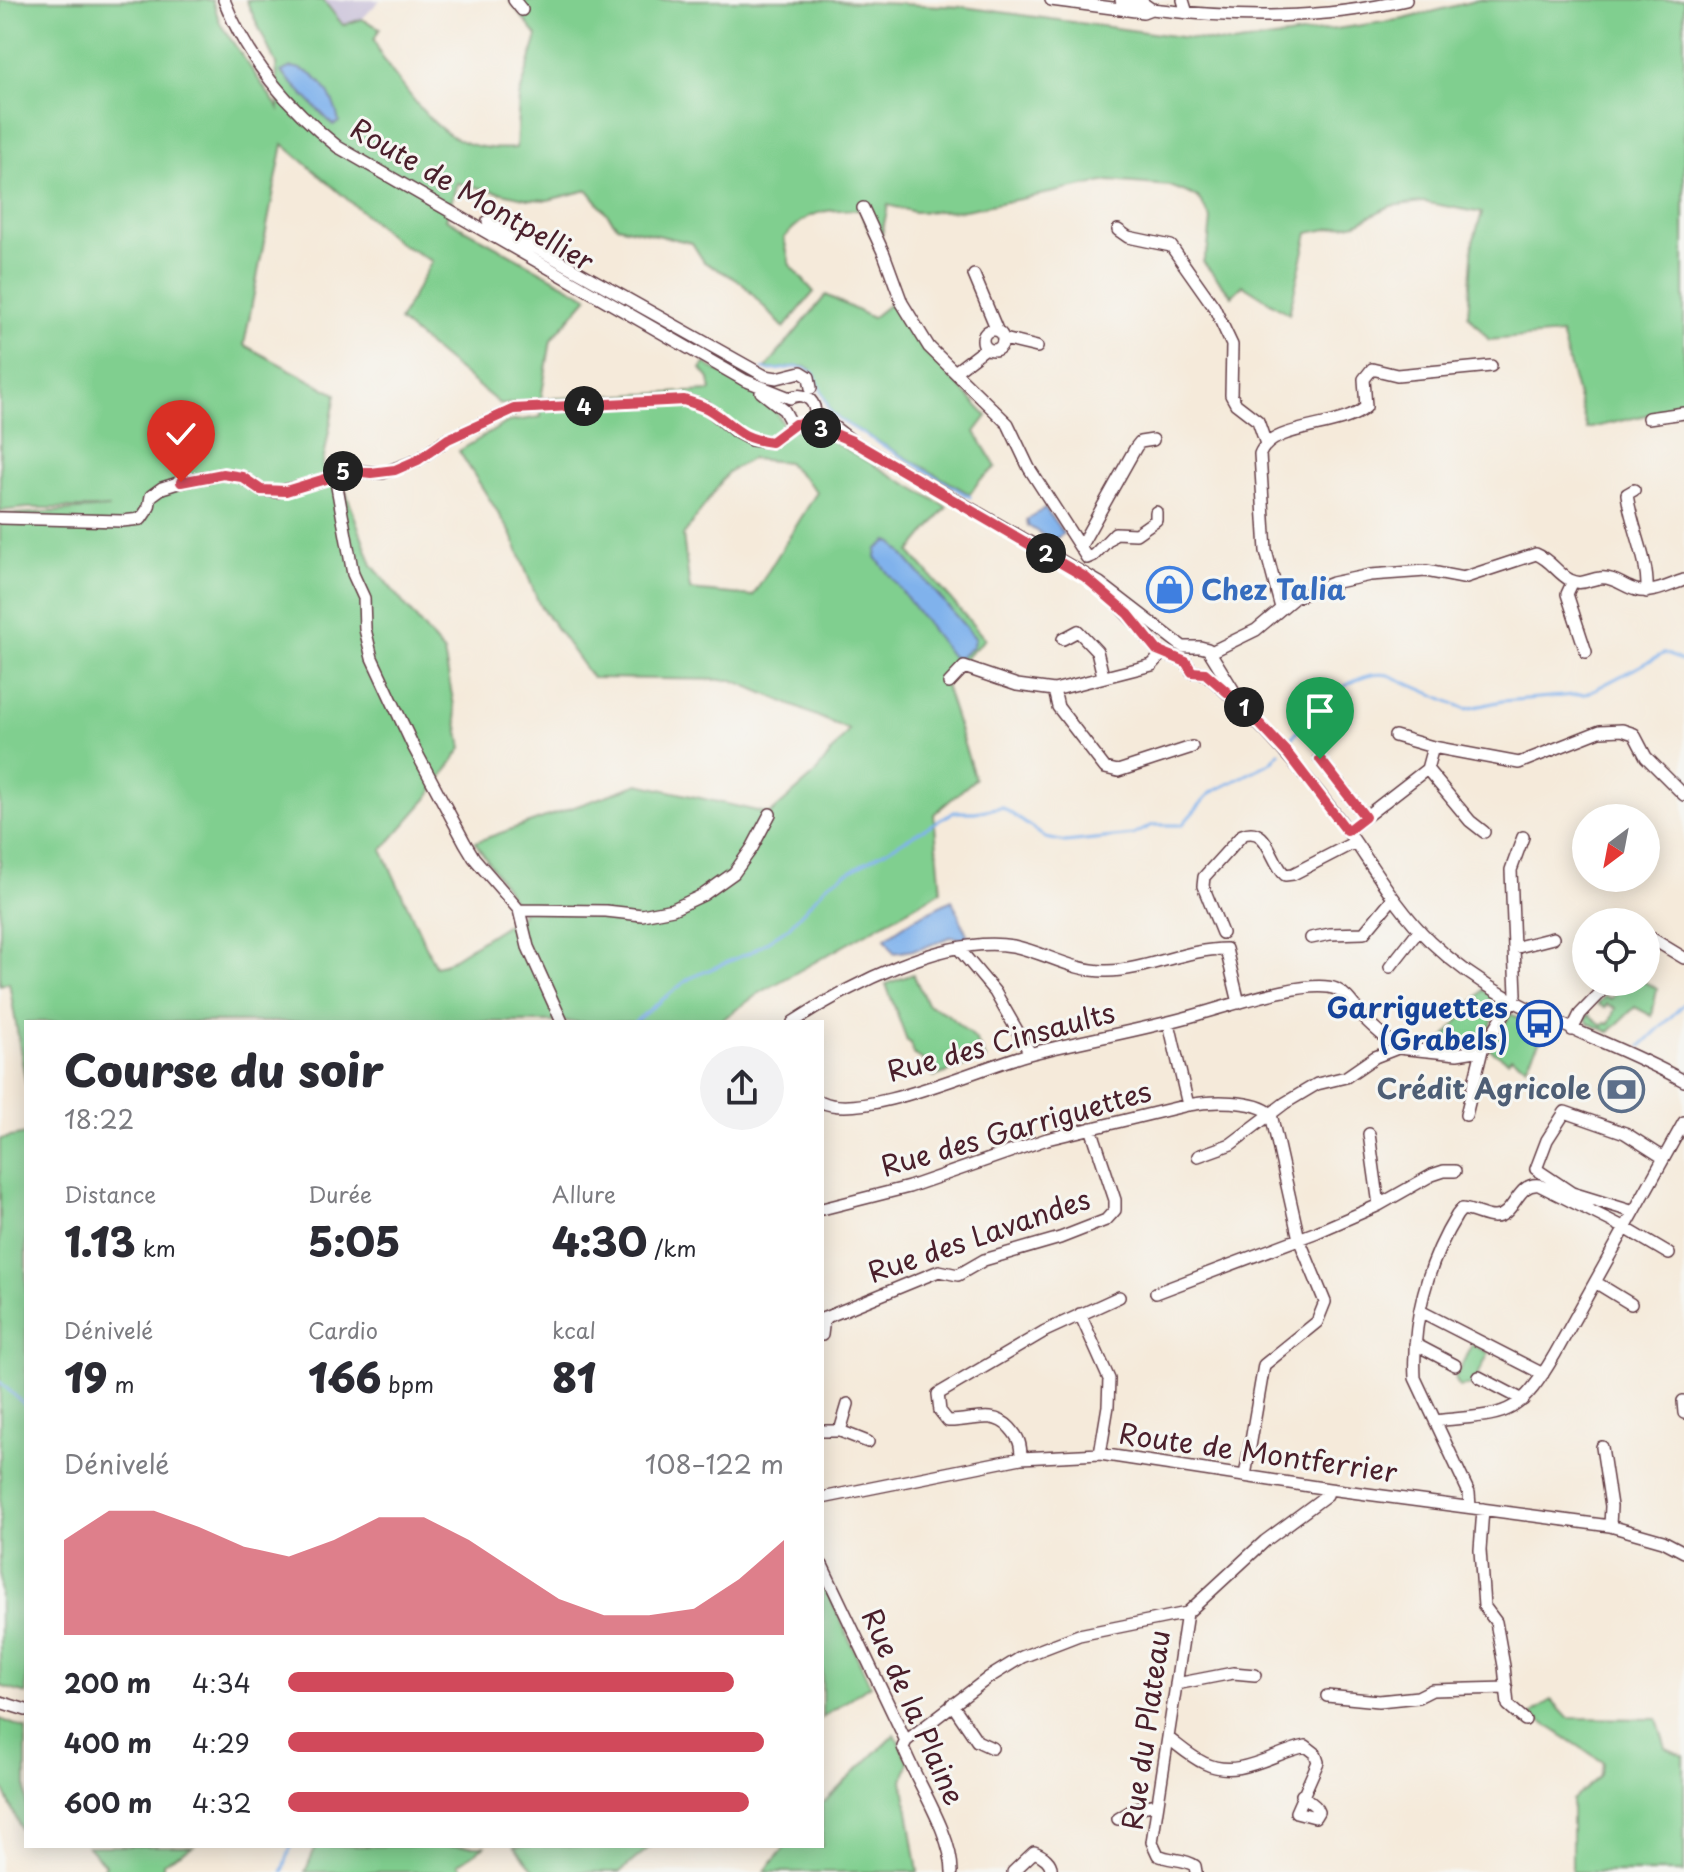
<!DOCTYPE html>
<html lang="fr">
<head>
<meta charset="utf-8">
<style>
	:root { --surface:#fff; --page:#f2f2f3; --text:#2b2b33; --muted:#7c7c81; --accent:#d1495b }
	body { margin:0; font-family:"Playpen Sans",sans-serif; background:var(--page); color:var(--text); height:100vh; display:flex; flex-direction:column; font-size:30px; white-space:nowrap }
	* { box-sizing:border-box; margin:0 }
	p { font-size:26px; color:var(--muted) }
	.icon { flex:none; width:44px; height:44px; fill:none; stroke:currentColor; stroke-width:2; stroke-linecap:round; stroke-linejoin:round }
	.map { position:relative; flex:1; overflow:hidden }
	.sheet { position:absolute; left:24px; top:1020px; width:800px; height:828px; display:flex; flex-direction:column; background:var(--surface); border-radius:0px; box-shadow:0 4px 20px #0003 }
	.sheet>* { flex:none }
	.needle { width:52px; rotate:212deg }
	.tools { position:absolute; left:1572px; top:804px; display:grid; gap:16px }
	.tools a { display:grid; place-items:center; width:88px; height:88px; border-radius:50%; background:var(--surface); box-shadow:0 4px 20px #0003; font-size:40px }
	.pin { position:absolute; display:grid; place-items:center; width:68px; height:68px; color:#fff; margin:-82px -34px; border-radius:50% 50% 50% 0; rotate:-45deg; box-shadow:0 0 8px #0007 }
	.pin .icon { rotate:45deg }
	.km { position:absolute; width:40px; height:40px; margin:-20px; border-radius:50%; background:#222; color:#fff; font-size:22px; line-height:40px; text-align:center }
	.round { display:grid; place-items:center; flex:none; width:84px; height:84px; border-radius:42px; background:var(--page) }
	.head { display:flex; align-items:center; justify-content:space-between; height:136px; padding:0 40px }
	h1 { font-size:44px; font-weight:800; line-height:60px }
	.metrics { display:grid; grid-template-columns:repeat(3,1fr); gap:12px; height:136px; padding:8px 40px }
	.metrics div { display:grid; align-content:center }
	.metrics b { font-size:40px; font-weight:800 }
	.metrics small { font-size:22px; font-weight:400 }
	.metrics p { font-size:22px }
	.chart { height:224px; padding:16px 40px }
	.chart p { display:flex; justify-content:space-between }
	.chart svg { width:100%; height:144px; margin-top:8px; fill:var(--accent); opacity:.7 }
	ul { padding:0 40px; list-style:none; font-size:26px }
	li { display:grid; grid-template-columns:128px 96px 1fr; align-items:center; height:60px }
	li i { height:20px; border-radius:10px; background:var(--accent) }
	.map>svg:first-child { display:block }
</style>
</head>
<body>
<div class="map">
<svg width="1684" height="1872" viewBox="0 0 1684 1872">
	<rect width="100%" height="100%" fill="#f6f6f2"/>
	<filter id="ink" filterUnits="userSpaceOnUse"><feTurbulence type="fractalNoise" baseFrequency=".0125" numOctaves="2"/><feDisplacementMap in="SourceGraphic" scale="16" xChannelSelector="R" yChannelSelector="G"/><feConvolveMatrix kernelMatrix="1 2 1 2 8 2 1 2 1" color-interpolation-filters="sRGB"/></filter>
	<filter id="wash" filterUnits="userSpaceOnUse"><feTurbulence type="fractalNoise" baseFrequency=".006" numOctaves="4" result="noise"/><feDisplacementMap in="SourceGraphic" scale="32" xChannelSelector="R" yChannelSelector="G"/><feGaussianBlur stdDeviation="1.8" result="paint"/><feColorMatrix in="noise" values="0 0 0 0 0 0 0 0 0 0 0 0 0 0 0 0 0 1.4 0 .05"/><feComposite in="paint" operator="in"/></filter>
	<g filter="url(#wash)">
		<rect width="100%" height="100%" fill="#f5eada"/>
		<path fill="#c8bfd8" d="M323,0h57l-18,19 -19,6z"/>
		<path fill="#80cf8f" stroke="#65775d" stroke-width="2" fill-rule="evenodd" d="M0,0h212l9,25 58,84 -3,-45 -30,-64h77l20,25 19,-6 18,9 -6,11c6,18 17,32 29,47 32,43 56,67 113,62l3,-50 18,-62 -28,-36h307l148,7 268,37 172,-25 74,-19h206v410l-38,5 -59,14 -26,-95 -72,6 -21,-25 5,-73 9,-29 -59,-11 -33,4 -33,17 -49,10 -19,81 -46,-29 -11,11 -29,-34 5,-14 3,-29 -13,-22 -28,-11 -61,-5 -144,29 -51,2 -26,-7 -6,29 -11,1 -11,-25c-35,-1 -52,0 -76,28l6,27 24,27 -30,36 -43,-46 -37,-20 -12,-19 -75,-17 -29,-36 -40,10 -19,-1 -72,-16 -11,36 142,78 -37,43 -10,59 170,-8 -2,-12 -8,-10 4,-6 68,43 10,18 12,6 14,-2 138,79 -37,45 75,87 -42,40 32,100 -41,35 7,77 -183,103 -39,28h-693v63l-17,-103 -9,3v-470l110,-7h-83l-27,3zM283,144l114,98 35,19 -33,60 102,84 40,-6v18l-33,5 -49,29 52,82 28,71 53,74 141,2 116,50 -37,47 -42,37 -131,-30 -164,58 48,72 -79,50 -9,2 -53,-116 45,-51 35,-51 -18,-95 -72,-88 -29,-81 -21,-16 14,-74 -92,-49zM751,459l36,3 30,30 -64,104 -63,-6 -7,-54 45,-64z
			M826,295l46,23 19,-15 31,44 65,69 -12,16 21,35 -17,14 -9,13 -131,-75 -8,-8 -20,-42c-15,-8 -30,4 -46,0z
			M913,974l14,30 20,10 28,25 11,20 -52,18 -11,-17 -10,-6 -2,-11 -4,-2 -21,-57z
			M1618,982h26l13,6 -5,28 -17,-9 -26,25 -21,-9 -2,-5 2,-4 15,12 2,-3 4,1 6,-16 -8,-4 -2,4 -7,-4 7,-8 6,3 5,-6 -5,-3z
			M1483,990l12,9c0,16 -5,44 -25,48 -10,3 -23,1 -33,1z
			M1511,1014l34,18 -19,34 -15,-9 -3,4 -19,-12z
			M26,1134v560l-26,-8v-547z
			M1472,1344l17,9 -16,32 -14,2 -4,-9z
			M822,1579l48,106 -48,33z
			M1551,1700l17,18 89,1 9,29 18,8v116h-112v-72l27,-23 4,-15 -72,-47z
			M0,1719l26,10v112l-26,-60z
			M895,1734l14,28 -6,18 15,92h-154l22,-26h36v-42z
			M87,1846h106l-30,17v9h-65l8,-7z
			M316,1846h169l-27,18 6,8h-159z
			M514,1846h137l-31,26h-84z"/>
		<path fill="#80b2ec" stroke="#65688c" stroke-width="2" d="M291,67c27,3 43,29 48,55l-6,3 -52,-53z
			M1045,508l18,25 -10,8 -25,-15 -1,-6z
			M888,541l5,2 82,95 -3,9 -13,11 -7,-1 -71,-93 -5,-7 1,-8z
			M952,900l17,39 -19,-2 -30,12 -26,4 -9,-15 30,-20z"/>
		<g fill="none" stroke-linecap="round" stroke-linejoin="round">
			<path stroke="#80b2ec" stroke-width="3" d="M763,369c18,5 34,-9 51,4l16,38 8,8 132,78
				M1284,747c24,-29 63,-79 105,-72l77,34 36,-8 84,-7 79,-41 19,9
				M634,1022l56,-44 61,-26 37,-24 41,-45 125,-71h21l27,-5 44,31 19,4 68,-7 20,-10h29l28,-32 62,-31 7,-9
				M1641,1046l43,-42
				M0,1382l26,24
				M283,1872l8,-26"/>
		</g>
	</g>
	<g filter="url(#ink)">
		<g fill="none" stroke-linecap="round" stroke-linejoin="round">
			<defs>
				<path id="minor" d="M224,0c24,61 64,107 114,147l406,233 46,18c12,-6 24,0 25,14l37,29
					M514,0l8,10
					M1051,0l92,12 8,-3c86,10 171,11 255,-9
					M1121,0l23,4 7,5
					M1183,0l4,13
					M863,208l21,46 18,49 27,44 79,77 21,44 58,90
					M488,221l277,155 12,2 24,-6 8,5 2,11
					M1118,230l10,7 43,9 43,61 18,38 -1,50 5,9 22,17 8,23
					M974,275l23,55
					M983 340a10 10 0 1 1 20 0a10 10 0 1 1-20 0Z
					M1004,339l33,8
					M956,371l30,-23
					M761,392l23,18 7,13 7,2 10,-2 44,18 151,86 97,56 83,64h17l8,2 29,47
					M1648,418l36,-5
					M335,476l18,98 11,24 1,31 7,29 41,88 52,97 9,15 45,52 9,37 34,75
					M1634,490l-7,4c4,33 22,65 20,98
					M0,518l122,3 19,-2 8,-12 2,-11 11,-8 19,-6 42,-8 19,3 19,13 16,2 40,-10 28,-12 38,3 35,-13 30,-21 66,-30 170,-9 22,7 30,25 15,8 20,2 24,-18
					M1080,547l56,-100 4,-5 13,-2
					M1087,558l7,-3 21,-22 21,1 20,-14v-8
					M1573,581l-6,13 19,58
					M1115,602l28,29 14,19 29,12
					M1281,608l-15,-57 -6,-97c12,-31 81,-24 106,-47l-2,-28 8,-10 25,6 94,-9
					M1063,639l15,-8 19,20 6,25
					M1211,652l45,-22 38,-32 38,-15 38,-8 56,-4 37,7 73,-24c15,6 21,19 34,26 12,6 19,-1 30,-2 13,-2 24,9 36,12 15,5 33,-5 48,-10
					M1186,662l6,10 13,1
					M1205,673c54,47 100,99 142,157 27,38 50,79 83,111 77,74 166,91 254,140
					M949,683l15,-16 53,18 37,5 98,-25 10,-11
					M1054,690l4,17 47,61 13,3 74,-24
					M1395,736l38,11 86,16 81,-32 22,-1 12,4 12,23 38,38
					M1320,759l45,58
					M1427,769l43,52 14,11
					M1347,831l80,-62 6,-22
					M519,910l87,1 36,4 31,-6 30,-14 31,-22 18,-25 18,-34
					M1621,921l3,1
					M1222,933l-19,-47 1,-9 38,-42c26,-11 28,26 43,40l8,-1 62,-32
					M1646,935l38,23
					M1311,938l19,-4 34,-1 29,-35
					M1514,948l-3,-78 12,-33
					M959,949l36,43 35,61
					M1390,967l29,-37
					M793,1022c55,-36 153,-88 220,-76 31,6 61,26 94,25 40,-1 79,-22 119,-22l13,54
					M1169,1023l19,82
					M1572,1030l8,-16 31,-32
					M822,1102c40,20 165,-38 211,-49 55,-14 111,-23 166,-39 30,-8 110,-36 137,-25 13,6 20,21 30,31 10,10 21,19 32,28
					M1466,1115l16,-65 34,-56 -2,-46 39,-10
					M1369,1134l10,71
					M1198,1156l33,-12 54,-41 32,-19 29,-7 29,-20 23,-9 59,6 25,-4
					M822,1209l87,-22 138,-48 141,-34c21,-4 67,-6 83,9
					M1634,1212l-62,-19 -36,-24 11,-29 18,-28 60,21 39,25
					M1595,1282l36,22
					M1156,1293l161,-61 62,-27 53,-30 12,-4h11
					M1420,1311l123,63
					M1080,1314l29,65 -1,27 -8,48
					M822,1319l117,-48 19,4 26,-15 76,-22 46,-18 9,-10v-10l-24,-72
					M822,1335l2,-17
					M1415,1344l40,21
					M1479,1377l44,23
					M1683,1401l1,12
					M1435,1421c71,-8 81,0 120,-67l129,-232
					M822,1431h18l28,11
					M840,1431l8,-27
					M1602,1447l9,59 -1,20
					M1021,1458c0,-14 -2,-20 -11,-30 -17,-19 -40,-6 -62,-7l-8,-10 -2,-17 107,-63 74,-34
					M1245,1476l19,-111 53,-43 8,-20 -26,-63 -28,-125
					M822,1498l199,-40 79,-4 229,35 281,37 53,15 21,11
					M1470,1507l-1,-14 -54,-115c-3,-57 12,-114 42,-163l5,-6c11,1 22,8 32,8 21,0 22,-35 45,-32l86,43 44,26
					M1483,1509l-3,41 4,56 12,16 8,44 4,39 17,15
					M822,1565l84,176 -3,6c14,36 49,87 49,125
					M1187,1613l-35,229 6,13c12,6 26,3 37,11l1,6
					M1176,1684l57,-11 22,2
					M1327,1696l52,5 39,-4 14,-7 75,-2
					M0,1702l26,8
					M952,1704l25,37 15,7
					M1168,1738c11,8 23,19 36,25 35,17 68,-10 102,-17l9,7 3,9 -22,50 19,5 3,-5 -3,-6 -13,-11
					M906,1741l82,-63 34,-21 57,-22 108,-22 78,-72 62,-46 2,-6
					M1118,1819l18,-11 21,-4
					M1013,1872l21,-20c8,3 19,10 17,20"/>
			</defs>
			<use href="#minor" stroke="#643d45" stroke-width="14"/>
			<use href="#minor" stroke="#fff" stroke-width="11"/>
		</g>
	</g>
	<g fill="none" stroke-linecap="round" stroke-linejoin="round" filter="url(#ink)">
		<defs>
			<path id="route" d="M181,482l42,-8 19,3 19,13 25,1 49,-15 10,-6 26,3 24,-3 23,-10 30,-21 66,-30 170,-9c8,3 17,5 24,9 27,16 28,29 63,33l24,-18 13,-1 44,18 233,136 43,37 29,36 29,12 6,10 13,1 36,31 47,50 59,77 18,-14 -45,-58"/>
		</defs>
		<use href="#route" stroke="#fff" stroke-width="16"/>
		<use href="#route" stroke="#d1495b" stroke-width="10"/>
	</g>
	<defs>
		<symbol id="shop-ring" viewBox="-11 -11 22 22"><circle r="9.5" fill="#f6f6f2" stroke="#3f7fe0" stroke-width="1.5"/><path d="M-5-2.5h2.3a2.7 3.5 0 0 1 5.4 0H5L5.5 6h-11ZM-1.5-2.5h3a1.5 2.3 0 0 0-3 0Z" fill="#3f7fe0"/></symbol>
		<symbol id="bus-ring" viewBox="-11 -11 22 22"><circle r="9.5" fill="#f6f6f2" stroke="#1a4fb4" stroke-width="1.5"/><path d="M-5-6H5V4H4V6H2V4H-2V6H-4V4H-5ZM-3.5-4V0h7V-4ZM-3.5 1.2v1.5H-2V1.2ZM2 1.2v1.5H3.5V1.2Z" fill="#1a4fb4"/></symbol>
		<symbol id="bank-ring" viewBox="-11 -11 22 22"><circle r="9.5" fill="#f6f6f2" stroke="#5c6f8a" stroke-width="1.5"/><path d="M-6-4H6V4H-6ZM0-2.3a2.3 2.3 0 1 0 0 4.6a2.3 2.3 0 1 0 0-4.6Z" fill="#5c6f8a"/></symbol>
	</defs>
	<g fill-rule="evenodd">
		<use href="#shop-ring" x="1144" y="564" width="51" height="51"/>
		<use href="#bus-ring" x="1514" y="998" width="51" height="51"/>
		<use href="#bank-ring" x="1596" y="1064" width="51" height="51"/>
	</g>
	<g text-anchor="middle" stroke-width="6" stroke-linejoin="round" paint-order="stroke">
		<g font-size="28" fill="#4a1f2b" stroke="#f6f6f2">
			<text transform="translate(472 195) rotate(30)" y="10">Route de Montpellier</text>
			<text transform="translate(1001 1042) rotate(-15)" y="10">Rue des Cinsaults</text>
			<text transform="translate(1016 1129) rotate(-16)" y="10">Rue des Garriguettes</text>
			<text transform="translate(979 1236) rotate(-19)" y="10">Rue des Lavandes</text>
			<text transform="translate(1258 1453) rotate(8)" y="10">Route de Montferrier</text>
			<text transform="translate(913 1707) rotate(66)" y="10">Rue de la Plaine</text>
			<text transform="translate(1146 1730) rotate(-82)" y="10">Rue du Plateau</text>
		</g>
		<g font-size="28" font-weight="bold" fill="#366cbe" stroke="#f6f6f2" text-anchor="start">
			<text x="1201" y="600">Chez Talia</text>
		</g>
		<g font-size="28" font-weight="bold" fill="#164399" stroke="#f6f6f2" text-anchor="end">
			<text x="1508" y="1018">Garriguettes<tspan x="1508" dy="32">(Grabels)</tspan></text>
		</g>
		<g font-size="28" font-weight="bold" fill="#4e5e75" stroke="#f6f6f2" text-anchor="end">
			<text x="1591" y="1099">Crédit Agricole</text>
		</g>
	</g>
</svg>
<div class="tools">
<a><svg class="needle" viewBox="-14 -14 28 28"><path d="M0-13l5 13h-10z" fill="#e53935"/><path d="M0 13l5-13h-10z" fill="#7c7c81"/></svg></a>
<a><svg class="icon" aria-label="locate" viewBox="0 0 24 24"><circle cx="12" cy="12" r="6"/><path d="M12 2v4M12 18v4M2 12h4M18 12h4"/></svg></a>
</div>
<div class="pin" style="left:1320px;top:759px;background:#1e9e55"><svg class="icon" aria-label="arrive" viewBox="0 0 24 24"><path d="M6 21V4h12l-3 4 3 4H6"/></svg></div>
<div class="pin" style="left:181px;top:482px;background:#d93025"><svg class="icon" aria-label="check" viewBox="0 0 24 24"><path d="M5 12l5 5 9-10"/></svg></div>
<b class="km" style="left:1244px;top:707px">1</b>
<b class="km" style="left:1046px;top:553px">2</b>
<b class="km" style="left:821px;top:428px">3</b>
<b class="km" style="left:584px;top:406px">4</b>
<b class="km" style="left:343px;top:471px">5</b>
<section class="sheet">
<div class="head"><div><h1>Course du soir</h1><p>18:22</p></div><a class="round"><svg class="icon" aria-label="share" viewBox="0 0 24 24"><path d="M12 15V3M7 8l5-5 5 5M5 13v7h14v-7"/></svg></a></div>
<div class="metrics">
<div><p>Distance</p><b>1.13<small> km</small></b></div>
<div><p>Durée</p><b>5:05</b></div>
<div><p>Allure</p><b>4:30<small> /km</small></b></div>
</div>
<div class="metrics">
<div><p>Dénivelé</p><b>19<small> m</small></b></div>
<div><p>Cardio</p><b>166<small> bpm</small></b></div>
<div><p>kcal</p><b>81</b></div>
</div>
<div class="chart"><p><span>Dénivelé</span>108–122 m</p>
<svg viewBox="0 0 160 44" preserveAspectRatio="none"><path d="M0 44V15L10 6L20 6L30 11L40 17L50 20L60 15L70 8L80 8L90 15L100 24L110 33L120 38L130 38L140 36L150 27L160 15V44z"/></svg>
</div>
<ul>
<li><b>200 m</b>4:34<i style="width:90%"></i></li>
<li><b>400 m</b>4:29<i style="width:96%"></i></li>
<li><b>600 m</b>4:32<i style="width:93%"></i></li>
</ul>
</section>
</div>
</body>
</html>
